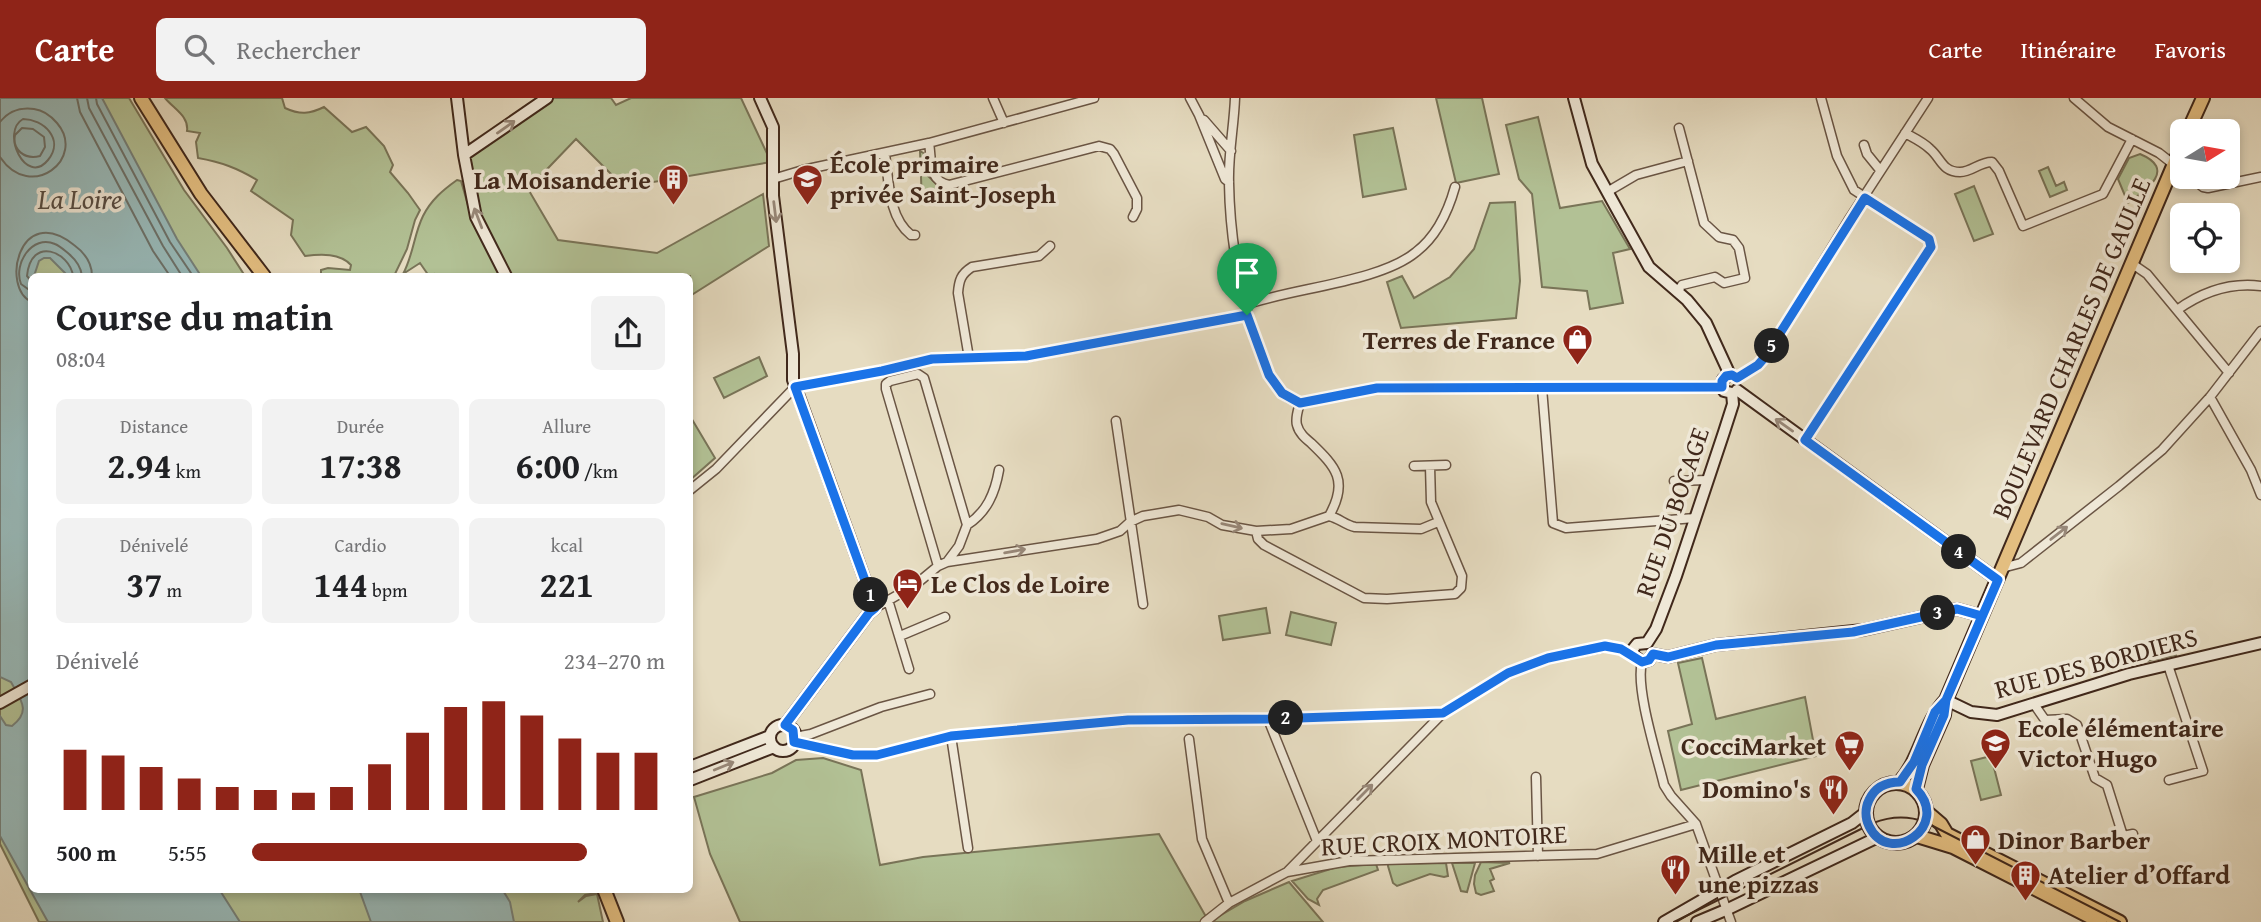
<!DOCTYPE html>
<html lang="fr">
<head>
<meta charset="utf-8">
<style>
	:root { --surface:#fff; --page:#f2f2f2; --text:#202124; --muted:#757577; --accent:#8f2418 }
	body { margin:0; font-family:"Gentium Book Plus",serif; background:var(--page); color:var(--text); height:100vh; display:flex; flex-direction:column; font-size:26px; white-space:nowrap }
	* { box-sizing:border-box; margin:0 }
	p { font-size:23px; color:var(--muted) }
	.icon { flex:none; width:38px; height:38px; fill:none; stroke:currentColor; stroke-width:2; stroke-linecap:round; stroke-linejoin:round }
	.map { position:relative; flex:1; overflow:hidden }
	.sheet { position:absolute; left:28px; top:175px; width:665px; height:620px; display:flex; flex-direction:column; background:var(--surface); border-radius:10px; box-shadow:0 4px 10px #0003 }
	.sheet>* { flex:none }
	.needle { width:46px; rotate:79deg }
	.fabs { position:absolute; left:2170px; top:21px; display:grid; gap:14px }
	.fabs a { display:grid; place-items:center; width:70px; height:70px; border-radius:10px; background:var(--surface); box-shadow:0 4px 10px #0003; font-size:35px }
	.pin { position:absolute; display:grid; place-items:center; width:60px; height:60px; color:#fff; margin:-72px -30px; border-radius:50% 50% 50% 0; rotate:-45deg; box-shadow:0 0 7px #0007 }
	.pin .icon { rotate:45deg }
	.km { position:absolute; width:35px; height:35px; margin:-18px; border-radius:50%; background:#222; color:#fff; font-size:19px; line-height:35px; text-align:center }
	.round { display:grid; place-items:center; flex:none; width:74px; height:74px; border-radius:10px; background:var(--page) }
	.headline { display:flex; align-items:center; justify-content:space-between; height:119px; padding:0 28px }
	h1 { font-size:38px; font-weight:800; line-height:52px }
	.stats { display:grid; grid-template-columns:repeat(3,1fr); gap:10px; height:119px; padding:7px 28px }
	.stats div { display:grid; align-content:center; border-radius:10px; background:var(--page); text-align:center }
	.stats b { font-size:35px; font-weight:800 }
	.stats small { font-size:19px; font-weight:400 }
	.stats p { font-size:19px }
	.chart { height:196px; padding:14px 28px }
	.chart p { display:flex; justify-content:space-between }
	.chart svg { width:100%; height:126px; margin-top:7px; stroke:var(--accent); stroke-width:6 }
	ul { padding:0 28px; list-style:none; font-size:23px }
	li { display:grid; grid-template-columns:112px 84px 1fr; align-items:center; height:52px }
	li i { height:18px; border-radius:9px; background:var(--accent) }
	header { display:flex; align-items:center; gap:42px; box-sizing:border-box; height:98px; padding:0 35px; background:var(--accent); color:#fff }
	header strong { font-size:33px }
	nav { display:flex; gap:38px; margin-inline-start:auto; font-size:24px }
	.search { width:490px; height:63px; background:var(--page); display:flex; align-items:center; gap:18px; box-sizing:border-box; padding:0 24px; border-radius:10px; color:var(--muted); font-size:26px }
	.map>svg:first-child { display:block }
</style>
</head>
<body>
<header>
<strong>Carte</strong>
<div class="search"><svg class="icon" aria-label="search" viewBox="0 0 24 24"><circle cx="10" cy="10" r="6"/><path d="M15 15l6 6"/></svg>Rechercher</div>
<nav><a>Carte</a><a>Itinéraire</a><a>Favoris</a></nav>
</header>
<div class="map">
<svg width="2261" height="824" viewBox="0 0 2261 824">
	<rect width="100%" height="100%" fill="#e6dcc1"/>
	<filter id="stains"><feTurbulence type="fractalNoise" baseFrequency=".00286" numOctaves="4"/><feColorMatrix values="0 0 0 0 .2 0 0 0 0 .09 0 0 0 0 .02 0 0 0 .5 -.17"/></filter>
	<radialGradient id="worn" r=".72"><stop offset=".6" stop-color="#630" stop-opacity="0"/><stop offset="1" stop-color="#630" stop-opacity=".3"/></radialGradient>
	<path fill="#b2c195" stroke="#797458" stroke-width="2" d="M0,0h129l55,92 43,58 18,28h-213v613h564l1,4 -12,2 -7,7 8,-6 11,-2 6,28h-564l-39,-78z
		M165,0h117l3,10c15,7 25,6 39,-1l28,25 14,-5 18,19 9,19 -3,7 18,21 12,17 -5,10 -8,29 -13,27h-73v-6l7,-2 22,2 1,-5c-11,-12 -30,-11 -46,-9l-14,-21 2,-15 -42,-29 6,-11c-20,-12 -36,-18 -59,-22l-2,-16 4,-9 -13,-2c2,-15 -13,-22 -22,-33z
		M549,0h62l5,7 15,-7h110l30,64 -147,25 -48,-48 -48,50 30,51 99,13 106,-59 6,52 -79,50v-20h-181l-29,-60 -10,-60z
		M1436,0h46l17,76 -43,9z
		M1538,19l22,91 42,-7 28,48 -17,4 10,50 -33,6 -3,-18 -45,-4 -10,-93 -13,-15 -13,-54z
		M1393,30l13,61 -43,8 -9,-62z
		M920,53l5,3 3,22 14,13 1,10 -21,4z
		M2140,56c36,15 8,35 -12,49l-10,-24 11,-21z
		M2048,69l8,19 8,-4 3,8 -17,7 -11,-26z
		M457,82l4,1 11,38 28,56 -64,1 -2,-2 -5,2 -9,-13 -17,11c10,-18 11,-40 20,-58 8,-16 20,-26 34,-36z
		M1974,88l19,48 -19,7 -19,-47z
		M1515,104l5,79 -4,37 -115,10 -14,-46 15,-6 12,22 36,-21 24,-28 16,-46z
		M759,259l8,19 -43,22 -10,-20z
		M690,318l25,42 -25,22z
		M1266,510l4,25 -47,7 -4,-24z
		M1291,514l45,11 -5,22 -45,-10z
		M2173,549l3,8 -48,10 -3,-6z
		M1702,560l14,61 89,-22 11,59 -135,34 -13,-59 24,-7 -14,-61z
		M1991,658l10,39 -20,5 -10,-39z
		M823,660l38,12 19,95 43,-8 236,-23 50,88 36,-21 44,-19 34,40h-583l-30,-68 -16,-57 78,-24 24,-13z
		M1481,764l29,1 -20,6 4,10 -4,2 4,10 -13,4 -5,-2 -2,-9 1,-9z
		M1446,765l2,13 -4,1 -14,-3 -33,12 -4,-3 -5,-17v-2z
		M1452,765h23l-8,29 -6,-1z
		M1376,766l2,6 -55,20 -6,9 2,6 -11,-6 -16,-18 45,-14z"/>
	<path fill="#98baba" stroke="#75807a" stroke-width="2" d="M0,0h102l75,141 24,37h-133l-18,-18h-6l-5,3 -5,15h-2v613h187l21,33h-192l-48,-86v-120l6,9 6,1c20,-15 8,-27 -1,-44l-11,-5z
		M359,791h143l8,13 4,20h-143z"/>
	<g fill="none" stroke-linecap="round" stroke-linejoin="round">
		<path stroke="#6c716a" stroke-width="2" d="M77,0l3,14 73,139 17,25
			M87,0l2,10 74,138 19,30
			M96,0l1,6 73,138 23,34
			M23,21c20,0 42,20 25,41 -22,27 -48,-28 -25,-41z
			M0,24c8,-10 20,-15 34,-13 8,1 17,7 23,14 30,35 -26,80 -57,34
			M22,30l11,1 11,8 1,10 -5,9c-15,4 -28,-6 -25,-21z
			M32,184l-5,-6c4,-41 43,-24 46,0
			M32,194l-11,-8c-8,-20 11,-50 34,-40 5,2 9,6 14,10 7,6 12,13 13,22
			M32,204c-32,-13 -13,-101 42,-57 11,8 18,18 18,31"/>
		<defs>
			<path id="street" d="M993,0l11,25
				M1190,0l9,17 26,64 4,3
				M1235,0c-1,28 -7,57 -6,85 1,58 12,124 35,178 4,10 9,24 18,32 5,5 12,8 18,10l77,-15 345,-1
				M2074,0l34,29 51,26 23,18
				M1204,22l27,31
				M1905,35c9,5 18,9 25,16 11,9 12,23 30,23 12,0 19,-10 32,-10l7,9 24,55 80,-32 29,-55
				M929,45c3,18 -1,38 20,42l150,-39 11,3 4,5 23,44v11l-4,8
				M1864,47l3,9 13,16
				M885,56c4,26 3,63 26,81h4
				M2190,79l13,10 5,1 53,-11
				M773,81l30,-9 126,-27 165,-45
				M1607,94l29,-17 52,-14
				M2131,165l16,11 82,99
				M1677,194l5,-7 33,-8 9,6 21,-5 -6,-30 -6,-8 -14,-3 -15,-14 -25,-95
				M1245,207c48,-17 135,-23 171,-53 21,-16 32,-40 39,-65
				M2177,212c25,-18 53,-28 84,-24
				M969,260l-11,-65c1,-13 3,-19 14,-26l67,-11 11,-10
				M1737,280l21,-13 7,-8 83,-136 80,-123
				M1542,290l11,135 13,5 129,-10
				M2210,299l41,73 10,25
				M1116,323l27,183
				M1805,342l126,-192 -2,-9 -75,-49 -17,-34 -16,-58
				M1414,368l32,-1
				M1674,383l34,-1
				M690,392l26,-21 79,-82 87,-16 50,-12 94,-2 221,-42
				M1329,418c10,2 16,9 26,11l66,2 17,-7
				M967,427c20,-13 28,-32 32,-55
				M1256,433l2,8 6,6 100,53 23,1 68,-5 6,-6 1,-12 -31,-74 -1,-36
				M938,468l-52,-177v-5l4,-3 28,-7 6,4 43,147 -8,21 -12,16
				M2002,470l19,-5 98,-77 43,-36 48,-53 51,-66
				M888,502l21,69
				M875,510l40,-23 23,-19 9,-4 150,-23 23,-8 10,-9 13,-6 36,-6 29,7 14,8 34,6 35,-2 38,-13c20,-35 7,-49 -18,-73 -6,-5 -12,-10 -14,-18 -2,-7 1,-15 3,-22
				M900,538l45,-19
				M1642,564c-7,26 15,94 22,123l7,11 25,28 35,98
				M2168,567l35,106 -34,9
				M2034,606l11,16 22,-1 10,6 18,53 12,7 16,51 10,-2
				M1268,621l49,122
				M951,638l17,112
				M795,639l16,-3 70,-27 49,-13
				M1189,641l13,100 27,64
				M795,644l58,14 24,-1 74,-19 177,-15 140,-2 175,-6 65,-40 40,-15 63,-12 10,3 14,9
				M1536,679l2,79
				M1287,774l156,-159
				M1205,824l24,-19 58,-31 62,-11 248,-7 99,-30"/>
			<path id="secondary" d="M457,0l7,57 12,62 30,59
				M760,0l13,29v69l20,158v26l82,228 -6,5 -84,112
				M1574,0l18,66 27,49 30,54 38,33 19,23 24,52
				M464,57l83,-57
				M1730,277l-7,4 -2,6 3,6 8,2
				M1737,292l261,190
				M1647,545l9,-14 20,-53 48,-144 9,-28 -1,-11
				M1647,545l-10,1 -4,5v6l9,7 7,-2 4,-6
				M1653,556l15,3 48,-12 147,-15 94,-21 25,7
				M1946,602l25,12 26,3 132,-41 132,-31
				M0,605l32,-18
				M770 640a13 13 0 1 1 26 0a13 13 0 1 1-26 0Z
				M690,669l80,-31
				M690,682l84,-33
				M1664,824l71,-41 117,-58 14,-11
				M1697,824l31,-13 146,-70 6,-1"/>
			<path id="primary" d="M141,0l60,96 63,82
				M2188,33l15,-33
				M1900,684c21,-24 24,-59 46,-82
				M1866 715a30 30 0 1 1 60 0a30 30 0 1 1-60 0Z
				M1916,691l6,-24 22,-50 2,-15 236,-555
				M1927,714l14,12 6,10 173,88
				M1917,738l36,11 147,75
				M604,791l13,33"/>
		</defs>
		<use href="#street" stroke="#6a5544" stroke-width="11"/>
		<use href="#secondary" stroke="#40281b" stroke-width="14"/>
		<use href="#primary" stroke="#40281b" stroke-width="16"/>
		<use href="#street" stroke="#efe8d7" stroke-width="8"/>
		<use href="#secondary" stroke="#efe8d7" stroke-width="10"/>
		<use href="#primary" stroke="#e3be80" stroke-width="12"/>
		<path stroke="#40281b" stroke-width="2" d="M1674,824l199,-99c18,-7 34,-8 52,-1l195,100"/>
	</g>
	<defs><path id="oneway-shaft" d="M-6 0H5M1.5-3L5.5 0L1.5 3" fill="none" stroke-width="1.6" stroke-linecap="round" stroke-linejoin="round" transform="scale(1.75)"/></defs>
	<g stroke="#988879">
		<use href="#oneway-shaft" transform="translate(506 29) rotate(-35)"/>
		<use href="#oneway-shaft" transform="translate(775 114) rotate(83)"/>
		<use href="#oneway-shaft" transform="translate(478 120) rotate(-111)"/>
		<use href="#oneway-shaft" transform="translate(1784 327) rotate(-145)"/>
		<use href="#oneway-shaft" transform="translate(1232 428) rotate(13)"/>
		<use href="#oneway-shaft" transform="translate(2059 435) rotate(-38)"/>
		<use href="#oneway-shaft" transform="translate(1015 453) rotate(-10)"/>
		<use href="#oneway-shaft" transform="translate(724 668) rotate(-22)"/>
		<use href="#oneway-shaft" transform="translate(1365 694) rotate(-45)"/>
	</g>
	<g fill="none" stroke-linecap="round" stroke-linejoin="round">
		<defs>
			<path id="route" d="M1247,217l-221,41 -94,3 -50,12 -87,16 80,221 -6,5 -84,112 8,5 1,12 59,13h24l74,-19 177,-16 140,-1 175,-6 65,-40 40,-15 57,-12 16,3 21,13 7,-2 4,-6 15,3 48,-12 137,-13 104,-23 25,7 -36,84 -2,15 -22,50 -6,24c36,37 -27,79 -47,37 -4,-8 -4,-18 0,-26 6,-13 17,-18 31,-18l14,-20 21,-50 11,-12 52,-120 -193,-140 126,-193 -2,-8 -64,-41 -100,159 -7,8 -21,13 -5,-3 -6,1 -4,5v6l-345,1 -77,15 -18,-10 -13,-18 -22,-60"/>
		</defs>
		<use href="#route" stroke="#fff" stroke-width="14"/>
		<use href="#route" stroke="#1a73e8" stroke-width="9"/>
	</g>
	<defs>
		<symbol id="school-pin" viewBox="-11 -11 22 30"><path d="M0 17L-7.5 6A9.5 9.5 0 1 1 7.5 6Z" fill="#8f2418" stroke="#efe8d7"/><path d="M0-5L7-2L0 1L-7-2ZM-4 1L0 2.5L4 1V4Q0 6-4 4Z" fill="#fff"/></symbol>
		<symbol id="building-pin" viewBox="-11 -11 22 30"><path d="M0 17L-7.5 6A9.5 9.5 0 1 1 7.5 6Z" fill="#8f2418" stroke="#efe8d7"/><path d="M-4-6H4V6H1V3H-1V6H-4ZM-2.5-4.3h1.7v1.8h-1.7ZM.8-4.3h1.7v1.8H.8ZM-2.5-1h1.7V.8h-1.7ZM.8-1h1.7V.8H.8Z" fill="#fff"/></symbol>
		<symbol id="shop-pin" viewBox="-11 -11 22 30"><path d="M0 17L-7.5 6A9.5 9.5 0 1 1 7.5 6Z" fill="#8f2418" stroke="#efe8d7"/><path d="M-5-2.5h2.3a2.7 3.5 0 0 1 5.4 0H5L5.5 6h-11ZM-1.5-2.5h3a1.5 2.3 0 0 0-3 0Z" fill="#fff"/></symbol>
		<symbol id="hotel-pin" viewBox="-11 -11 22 30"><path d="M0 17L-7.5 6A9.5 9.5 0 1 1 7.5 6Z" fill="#8f2418" stroke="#efe8d7"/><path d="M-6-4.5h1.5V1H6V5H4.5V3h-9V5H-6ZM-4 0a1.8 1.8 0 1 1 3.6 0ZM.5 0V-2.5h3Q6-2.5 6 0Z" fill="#fff"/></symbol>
		<symbol id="supermarket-pin" viewBox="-11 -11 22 30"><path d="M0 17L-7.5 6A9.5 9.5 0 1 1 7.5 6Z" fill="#8f2418" stroke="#efe8d7"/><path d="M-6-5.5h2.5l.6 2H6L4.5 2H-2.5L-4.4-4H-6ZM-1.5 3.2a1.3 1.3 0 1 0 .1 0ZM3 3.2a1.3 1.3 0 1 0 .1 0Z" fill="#fff"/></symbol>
		<symbol id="restaurant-pin" viewBox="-11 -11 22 30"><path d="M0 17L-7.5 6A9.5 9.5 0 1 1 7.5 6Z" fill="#8f2418" stroke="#efe8d7"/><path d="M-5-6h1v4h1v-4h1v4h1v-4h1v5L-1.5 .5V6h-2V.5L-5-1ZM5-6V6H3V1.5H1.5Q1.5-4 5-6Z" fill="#fff"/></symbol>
	</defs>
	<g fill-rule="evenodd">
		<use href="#school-pin" x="790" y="64" width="35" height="47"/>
		<use href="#building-pin" x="656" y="64" width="35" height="47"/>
		<use href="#shop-pin" x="1560" y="224" width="35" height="47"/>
		<use href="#hotel-pin" x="890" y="468" width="35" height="47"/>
		<use href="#school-pin" x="1978" y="628" width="35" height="47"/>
		<use href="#supermarket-pin" x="1832" y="630" width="35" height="47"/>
		<use href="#restaurant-pin" x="1816" y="674" width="35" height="47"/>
		<use href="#shop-pin" x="1958" y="724" width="35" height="47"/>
		<use href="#restaurant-pin" x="1658" y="754" width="35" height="47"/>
		<use href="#building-pin" x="2008" y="760" width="35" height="47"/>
	</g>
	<g text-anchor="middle" stroke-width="7" stroke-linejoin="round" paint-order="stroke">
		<g font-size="26" font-weight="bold" fill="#40281b" stroke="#efe8d7" text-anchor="start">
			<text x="830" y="75">École primaire<tspan x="830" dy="30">privée Saint-Joseph</tspan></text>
			<text x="651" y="91" text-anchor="end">La Moisanderie</text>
			<text x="1555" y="251" text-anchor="end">Terres de France</text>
			<text x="931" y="495">Le Clos de Loire</text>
			<text x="2018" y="639">Ecole élémentaire<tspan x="2018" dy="30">Victor Hugo</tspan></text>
			<text x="1826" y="657" text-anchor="end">CocciMarket</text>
			<text x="1811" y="700" text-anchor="end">Domino's</text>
			<text x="1998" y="751">Dinor Barber</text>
			<text x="1698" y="765">Mille et<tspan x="1698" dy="30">une pizzas</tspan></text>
			<text x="2048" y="786">Atelier d’Offard</text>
		</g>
		<g font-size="26" fill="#40281b" stroke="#efe8d7">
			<text transform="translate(2071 250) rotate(-67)" y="9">BOULEVARD CHARLES DE GAULLE</text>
			<text transform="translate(1672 414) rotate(-71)" y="9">RUE DU BOCAGE</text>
			<text transform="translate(2096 565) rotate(-15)" y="9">RUE DES BORDIERS</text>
			<text transform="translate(1444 742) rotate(-3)" y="9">RUE CROIX MONTOIRE</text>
		</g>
		<g font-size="28" font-style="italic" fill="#564c43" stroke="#efe8d7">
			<text x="80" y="111">La Loire</text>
		</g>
	</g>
	<rect width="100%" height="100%" filter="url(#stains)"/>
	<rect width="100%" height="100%" fill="url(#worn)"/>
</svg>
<div class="fabs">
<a><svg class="needle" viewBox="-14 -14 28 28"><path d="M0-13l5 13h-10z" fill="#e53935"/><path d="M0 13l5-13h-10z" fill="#757577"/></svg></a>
<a><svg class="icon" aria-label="locate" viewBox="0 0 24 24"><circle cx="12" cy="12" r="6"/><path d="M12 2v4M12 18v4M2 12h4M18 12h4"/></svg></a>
</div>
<div class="pin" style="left:1247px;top:217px;background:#1e9e55"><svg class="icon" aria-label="arrive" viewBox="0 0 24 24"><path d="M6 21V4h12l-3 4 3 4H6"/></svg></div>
<b class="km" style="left:871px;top:497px">1</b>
<b class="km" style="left:1286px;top:620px">2</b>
<b class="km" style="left:1938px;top:515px">3</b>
<b class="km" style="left:1959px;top:454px">4</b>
<b class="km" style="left:1772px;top:248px">5</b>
<section class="sheet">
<div class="headline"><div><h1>Course du matin</h1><p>08:04</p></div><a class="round"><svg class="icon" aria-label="share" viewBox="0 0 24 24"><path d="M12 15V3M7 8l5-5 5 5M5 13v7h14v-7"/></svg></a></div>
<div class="stats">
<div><p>Distance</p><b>2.94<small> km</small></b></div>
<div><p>Durée</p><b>17:38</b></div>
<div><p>Allure</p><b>6:00<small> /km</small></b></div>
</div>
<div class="stats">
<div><p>Dénivelé</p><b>37<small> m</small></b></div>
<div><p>Cardio</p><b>144<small> bpm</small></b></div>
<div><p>kcal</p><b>221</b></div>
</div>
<div class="chart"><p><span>Dénivelé</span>234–270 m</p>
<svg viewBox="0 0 160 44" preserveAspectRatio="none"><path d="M5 44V23M15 44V25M25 44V29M35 44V33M45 44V36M55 44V37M65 44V38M75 44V36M85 44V28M95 44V17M105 44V8M115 44V6M125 44V11M135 44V19M145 44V24M155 44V24"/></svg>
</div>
<ul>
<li><b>500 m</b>5:55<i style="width:81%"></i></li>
</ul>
</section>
</div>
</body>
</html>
